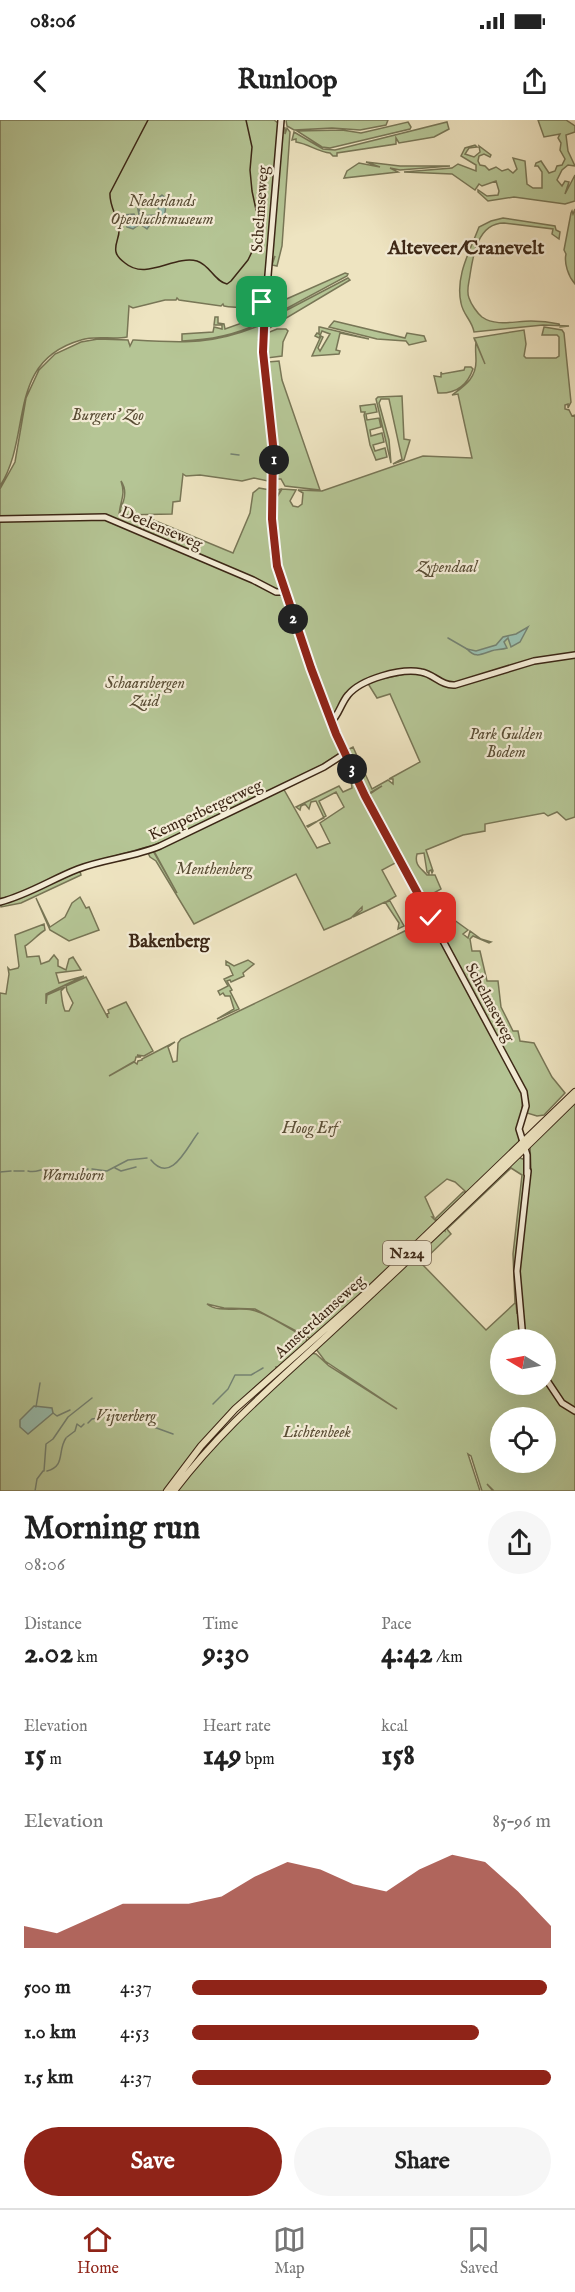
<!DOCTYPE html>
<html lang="en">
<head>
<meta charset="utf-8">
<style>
	:root { --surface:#fff; --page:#f6f6f6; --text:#222; --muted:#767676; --line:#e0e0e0; --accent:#8f2418 }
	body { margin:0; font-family:"IM FELL English",serif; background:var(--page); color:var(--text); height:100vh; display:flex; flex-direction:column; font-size:22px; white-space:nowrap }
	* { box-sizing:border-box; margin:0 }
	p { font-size:20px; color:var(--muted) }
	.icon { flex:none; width:33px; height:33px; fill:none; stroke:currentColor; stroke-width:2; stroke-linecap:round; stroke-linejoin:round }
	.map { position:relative; height:1371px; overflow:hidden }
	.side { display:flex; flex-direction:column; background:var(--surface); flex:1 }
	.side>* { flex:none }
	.needle { width:39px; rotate:280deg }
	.fabs { position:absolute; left:490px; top:1209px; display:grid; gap:12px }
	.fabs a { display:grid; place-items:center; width:66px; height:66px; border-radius:50%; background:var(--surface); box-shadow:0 6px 24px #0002; font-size:30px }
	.pin { position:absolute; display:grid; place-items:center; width:51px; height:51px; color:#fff; margin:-26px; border-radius:12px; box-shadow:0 3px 9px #0006 }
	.km { position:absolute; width:30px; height:30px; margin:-15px; border-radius:50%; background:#222; color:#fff; font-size:16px; line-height:30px; text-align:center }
	.round { display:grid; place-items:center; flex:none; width:63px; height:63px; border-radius:32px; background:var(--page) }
	.head { display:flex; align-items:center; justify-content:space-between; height:102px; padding:0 24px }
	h1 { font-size:33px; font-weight:700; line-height:45px }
	.figures { display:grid; grid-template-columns:repeat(3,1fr); gap:9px; height:102px; padding:6px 24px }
	.figures div { display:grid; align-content:center }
	.figures b { font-size:30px; font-weight:700 }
	.figures small { font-size:16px; font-weight:400 }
	.figures p { font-size:16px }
	.chart { height:168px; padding:12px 24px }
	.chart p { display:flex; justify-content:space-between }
	.chart svg { width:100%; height:108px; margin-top:6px; fill:var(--accent); opacity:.7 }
	.cta { display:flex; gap:12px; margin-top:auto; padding:12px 24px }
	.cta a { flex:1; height:69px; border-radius:36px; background:var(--accent); color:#fff; font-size:24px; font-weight:700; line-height:69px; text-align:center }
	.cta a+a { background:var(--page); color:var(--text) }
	ul { padding:0 24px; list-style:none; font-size:20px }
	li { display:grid; grid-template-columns:96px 72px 1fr; align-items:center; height:45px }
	li i { height:15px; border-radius:8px; background:var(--accent) }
	.status { display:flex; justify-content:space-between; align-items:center; height:42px; padding:0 30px; background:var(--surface); direction:ltr }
	.status svg { height:16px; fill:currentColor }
	header { display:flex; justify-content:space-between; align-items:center; height:78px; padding:0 24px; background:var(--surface); font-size:27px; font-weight:700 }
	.tabs { display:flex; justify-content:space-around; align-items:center; height:84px; border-top:2px solid var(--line); background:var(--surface); font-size:16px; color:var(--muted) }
	.tabs a { display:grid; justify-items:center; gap:3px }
	.tabs .current { color:var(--accent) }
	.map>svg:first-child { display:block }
</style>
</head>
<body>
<div class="status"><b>08:06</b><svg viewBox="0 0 49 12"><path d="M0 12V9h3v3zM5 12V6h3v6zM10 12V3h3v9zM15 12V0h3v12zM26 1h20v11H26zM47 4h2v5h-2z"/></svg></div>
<header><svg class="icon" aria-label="back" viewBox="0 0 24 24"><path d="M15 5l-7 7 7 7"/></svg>Runloop<svg class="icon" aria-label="share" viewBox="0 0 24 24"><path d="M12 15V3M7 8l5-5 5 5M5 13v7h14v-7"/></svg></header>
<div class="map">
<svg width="575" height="1371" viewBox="0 0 575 1371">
	<rect width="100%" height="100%" fill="#eee4c1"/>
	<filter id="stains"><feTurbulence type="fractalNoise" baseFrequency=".00333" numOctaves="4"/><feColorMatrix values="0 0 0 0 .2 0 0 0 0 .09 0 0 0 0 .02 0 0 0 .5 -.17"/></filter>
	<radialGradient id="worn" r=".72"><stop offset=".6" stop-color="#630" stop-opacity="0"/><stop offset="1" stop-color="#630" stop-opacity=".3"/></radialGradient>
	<path fill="#b5c595" stroke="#787656" stroke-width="1.5" fill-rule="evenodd" d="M0,0h274l4,3 -13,171c-20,12 -16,16 -41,12l-1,-2 -2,2 -42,-6 -2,-2 -1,2h-11l-32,8 -4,-2 -2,31c-15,3 -31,-2 -46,3 -76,22 -48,95 -81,146z
		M286,0h102l-2,5 -26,5 -28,-2 -38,2 -7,-4z
		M538,0h28l9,6v6l-9,3 2,16 7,15 -7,-1 -6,5 -5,10 5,6 3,-5 4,1 -4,12 10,-19v26l-10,3 -51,-7 -26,4 -10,-9v-2l9,6 11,-1 1,-4 -3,-10 -14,5 -3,-2 -4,6 -23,-16 -48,-2 48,-4 6,-4 18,7v-6l-15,-9 4,-8 10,-3 2,2 -8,1 -4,6 9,3 6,-5 -1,-6 12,9 -1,2 -6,-3 -5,2 -1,5 2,4 5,1 4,4 7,-3 6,4 6,-2 5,4 4,-4 -4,-11 12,3 2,23 6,4h9v-16l-4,-6h-3l1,-3 5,-2 8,12 6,-2 2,-5 5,-1 3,-6 -5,-9 1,-7 -3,-5 2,-4 -16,3z
		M408,2l3,5 -1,2 -80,19 -8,-1 -25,-16 45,-1 19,3z
		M447,2l2,7 -15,8 -35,6 -3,-5v6l-59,9v3h-4l-3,-3c-12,-1 -21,-9 -34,-11v-3l-4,1 2,-8 29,17 12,1z
		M281,8h4v6l2,-6 3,4 -8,114 -5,20 -5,-1 3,-9 -4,9z
		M366,42l34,4h50l-50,4 -10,-2 8,4 -54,6 3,-7 12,-8 21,4z
		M575,89v75c-7,-8 -11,-21 -9,-30l-2,-4 7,-37 1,-2 1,3z
		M503,98l52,8 1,4 4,2 -1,7 -7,-5 1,-5 -49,-6c-26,0 -31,32 -34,52 -1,8 -4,16 -1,23 2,6 8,15 13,19 14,10 33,4 49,4 10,0 19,1 28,3l1,3 9,-1 -26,-1 -69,7c-2,-12 -11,-17 -13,-29 -6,-27 9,-52 18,-76l12,-6z
		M345,153l3,1 -1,2 -80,43 1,-9 5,-5z
		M348,158l2,2 -82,49 -2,-1v-7z
		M259,187l4,3v11c-25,14 -53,19 -81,20v-7l31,-2 1,-5 8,2v-4h-8l1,-8h3v6l6,1 1,5 17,-6 2,-10 8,-1z
		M334,201l71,17 2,-5 17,3 2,5 -17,4 -3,-4 -29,-2 -48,-12z
		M263,204l-2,15 -2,1 2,1 1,6h-3l3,1 1,27 -2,4 2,2 9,63 -1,35 -3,2 -14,-3 -12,3 -42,-6 -14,1 -3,-2 -3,27 -7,1 -1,12 -50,1 -2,-6c5,-9 7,-19 1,-28 5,15 -1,20 -2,34l3,2h21l-3,13 -34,-14 -106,2v-29l15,-27 11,-64 13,-28 16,-16 26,-12 17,-3 30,1 2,6 3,-6c51,3 81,5 130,-16z
		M319,207h1l49,12 -29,-6 -4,17 4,1 -1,3 -27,2 9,-20 2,1 -5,11 2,3 10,-17 -8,-3 -3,7 -4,-2 2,-3 2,1z
		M544,207l18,3 2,3 7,69 -3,6v-4l-3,1v4l4,1 3,6 3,-1v239l-17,1 -106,30 -28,-15 -46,6 -27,14 -18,28 -3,-2 -54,-156 -2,-39 2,-31 5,-1 -4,8 5,-8 14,1 -6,11 3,5 5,1 4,-3 1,-11 -5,-3 24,1 101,-35 49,2 -14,-64 -6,1c12,-9 24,-16 24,-34 0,-6 -1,-13 0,-19l9,22 -11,-26 50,-8 2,14 -2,12 2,2h30l3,-2v-19l-2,-2h-15z
		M277,209h9l2,2 -5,11 -1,14 -15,2v-6l-2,1 2,-20z
		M279,241l3,19 38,110 -35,-4 -4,-7h-5l-11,-114 3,-3z
		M465,247h6l2,2c-6,17 -18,25 -35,24l-4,-17 7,1v-5l1,2 22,-4z
		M402,276l2,43 6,1 -6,20 -11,4 9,-5 -13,-60h-8l-2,4 10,37 2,23 -15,-64 2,-2z
		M375,284l2,8 -11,2 1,6 12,-2 2,9 -11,3 1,6 11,-3 2,9 -11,3 2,6 10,-3 2,9 -11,3 -6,-15 -6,-30 1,-3h-4l-1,-6z
		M259,368l11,2 2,3c-2,33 3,62 9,94l-3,2 -135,-57 4,-13h4l82,34 17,-40 3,-20z
		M103,398l180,77v2h-2l3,1 8,20 49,134 -21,14 -162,78 -65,18 -72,33 -15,2 -6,4v-381z
		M575,536v161l-9,3 -9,-8 -9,4 -4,-3 -59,11v7l-22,4 -37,15 7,21 -1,2 -1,-3 -2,1v3l-2,-2 -3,-19 -7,1c-3,11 4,14 10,21h8l6,14 -9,5 1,7 -3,4 -4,-3 1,4 -60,-110 15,-10 -16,9 -21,-44 8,-4 19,42 16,-9 5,4v-5h-4l31,-17 -30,-68 -13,4 -10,-16 43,-9 16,1 1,3 18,9 89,-24z
		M354,659l45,82 -17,9 14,26 -10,6 4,-1 14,25 -6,3 1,-6 -14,-21 -32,15 9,-7v-3l-11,11 -27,12 -28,-56 -102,50 -38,-63 -6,-4 -2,-4 5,-2 24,42 -23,-42 129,-63 34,60 13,-5 -10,-20 24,-16 -8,-15 -17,9 7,15 -18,11 -1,-1 17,-8 -8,-17 -5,1 -2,7 -4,-5 -4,2 -1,4 -4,-3 43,-21 4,6 9,-4 -1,-7z
		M80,751l1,4 -60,28 -20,4 -1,-3z
		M80,777l6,11 3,-1 10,23 -30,11 -19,-11 -14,-32 14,29 15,-10 7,-14z
		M446,794l22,16 -5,4 5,4 2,-7 11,8 10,3 -2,1 -16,-7 -3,3 2,12h8l7,30h11l3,26 12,24h5l2,10 14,2 18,34 13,16 -21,22 -7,1 -10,-3v-14l-93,-179 3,-1 5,6 -4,-7z
		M432,801l90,167c3,21 -5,36 -3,55l-81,78 -3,-2 28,-27h3l-11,-10 -8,-3 -22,18 9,20h-2l5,5 -126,117 -56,-30 -31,-1 -17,-4c11,9 31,3 45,6 13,2 41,21 54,28l1,4 -29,25h-2v2l-22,19 -88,103h-166v-498l6,1 3,-20 -1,-6 2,2 8,-2 1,-2 -4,-31 29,-11 1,6c-8,5 -12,11 -20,16l2,11 12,-1 2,8 8,-3 5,-6 4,5v6l8,4 3,-11 4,-2 8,13 -25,3 3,10 25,-7 -38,18v10l1,-9 18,-8 -4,4c1,7 1,13 4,20h4l4,-8 -6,-12 -1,-5 20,-9 22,41 -1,-4 2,-1 -1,-3 18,-8 27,49 -9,5 -7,-1 4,2h-5l-1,4 -26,15 25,-14 3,2 1,-3 4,-1v-1l33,-17 -7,5 5,15 4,-1 1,-18 3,-4 232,-112z
		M248,840l6,4 -11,9 1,3 -13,6 -1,-2 -3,1 5,9 -2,1 9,18 -22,10 17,-10 -4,-13h-5l-2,-3 -3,2 -2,-4 10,-5 -4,-7 9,-4 -4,-9 -3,-1v-4l8,5z
		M575,983v307l-7,-3 -22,-30v-37l-22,-1 -6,-64 13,-107 -1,-22z
		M521,1035l-1,3 3,1 2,-4 1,14 -9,86 1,49h-2l1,10 1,-8 4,33 -21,1v44h45v-3l15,23 14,9v78h-81l-7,-7 6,7h-11l-11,-35 -3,-2 12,37h-305l37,-46 99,-92 5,1 13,12 68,43 -72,-48 -9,-12 128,-119 1,1v-3zM511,1048l11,7 -9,79 2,49 -29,27 -65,-67 30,-29 -4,-5zM501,1298h45v44h-45z"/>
	<path fill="#99bfb0" stroke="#748272" stroke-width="1.5" d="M162,75l5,4 -3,20 -12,3 -5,7 -7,-5 -7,5 -6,-2v-4l-5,-4 1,-4 11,-1 2,4 4,1 -3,-14 5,11 13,-1 4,-4 -3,-11z
		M528,507l-8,15 -9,5 -3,-9 -4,4 3,6c-6,2 -11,1 -16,3 -11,4 -16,7 -24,-2l9,2 20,-6 7,-8 13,-3z
		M34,1286l18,2 1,5 -25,21 -8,-7v-7z"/>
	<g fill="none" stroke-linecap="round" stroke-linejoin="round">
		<path stroke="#748272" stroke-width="1.5" d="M231,334l8,1
			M448,518l19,11
			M151,1040c20,25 36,-13 47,-27
			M115,1048l6,3 15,-4
			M92,1049l15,2 21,-11 19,-2
			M14,1051h10
			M28,1051c10,3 15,-5 25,-1
			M0,1052l11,-1
			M57,1052l10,4 21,-7
			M213,1284l15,-15 7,-14h16l12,-7
			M36,1287l4,-24
			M133,1291l18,9v6l22,8
			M53,1293l4,3 13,-6
			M88,1303l4,-4 7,-1 6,-5 16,1
			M67,1317l8,-6 2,-7 4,3 3,-3
			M44,1351l2,-27 7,-5 15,-22 24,-19
			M47,1351c19,-5 10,-20 19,-33
			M35,1371l2,-12 6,-8"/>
		<path stroke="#534d3c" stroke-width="1.5" stroke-dasharray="8 6" stroke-linecap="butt" d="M126,102l11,-4"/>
		<defs>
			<path id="secondary" d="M262 183a4 4 0 1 1 8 0a4 4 0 1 1-8 0Z
				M266,179l15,-179
				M265,187l-2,53 10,85v90l1,21 5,18
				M0,399l105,-2 148,63 23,12h9
				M279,453l31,93 35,92 179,334 2,14 -7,23 8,26v19
				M331,602c8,-7 10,-19 17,-27 13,-16 53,-27 73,-23 13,2 20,14 34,13l79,-24 41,-6
				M0,782c28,-7 52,-23 78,-33 26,-10 56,-12 82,-23l164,-79 20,-13
				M523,1220l-6,-69 11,-100
				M546,1259l16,24 13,8"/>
			<path id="primary" d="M167,1371l34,-45 34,-37 132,-117 208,-200
				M174,1371c47,-62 100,-106 157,-159 82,-76 164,-154 244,-233"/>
		</defs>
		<use href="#secondary" stroke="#3c2716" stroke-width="8"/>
		<use href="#primary" stroke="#3c2716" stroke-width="8"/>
		<use href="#secondary" stroke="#f4edd7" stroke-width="5"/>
		<use href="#primary" stroke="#eee4c1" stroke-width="6"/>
		<path stroke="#3c2716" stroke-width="1.5" d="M148,0l-38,73c-1,13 8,24 9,36 1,8 -5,15 -3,23 1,5 5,8 9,11 21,18 49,-8 72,-2 13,4 17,20 30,23l4,-3 17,-21 13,-27 -9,-42 -2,-21 2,-23 -6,-27"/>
	</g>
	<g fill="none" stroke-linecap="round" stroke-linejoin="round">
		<defs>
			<path id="route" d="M262,182v3l3,2 -2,45 10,93 -1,74 5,47 34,102 25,66 29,62 66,122"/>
		</defs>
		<use href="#route" stroke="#fff" stroke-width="12"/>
		<use href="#route" stroke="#8f2418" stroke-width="8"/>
	</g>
	<g text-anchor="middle" stroke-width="4.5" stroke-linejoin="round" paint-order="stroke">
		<rect fill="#f4edd7" stroke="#736250" stroke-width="1.5" x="383" y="1121" width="48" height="24" rx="4.5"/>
		<g font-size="15" font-weight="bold" fill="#3c2716">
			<text x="407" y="1138">N224</text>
		</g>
		<g font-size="16" font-style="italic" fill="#5a4e36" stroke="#f4edd7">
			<text x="162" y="86">Nederlands<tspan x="162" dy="18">Openluchtmuseum</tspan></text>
			<text x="108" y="300">Burgers' Zoo</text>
			<text x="447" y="452">Zypendaal</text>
			<text x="145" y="568">Schaarsbergen<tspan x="145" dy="18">Zuid</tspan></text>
			<text x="506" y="619">Park Gulden<tspan x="506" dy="18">Bodem</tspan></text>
			<text x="214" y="754">Menthenberg</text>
			<text x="310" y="1013">Hoog Erf</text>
			<text x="73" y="1060">Warnsborn</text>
			<text x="126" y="1301">Vijverberg</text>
			<text x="317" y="1317">Lichtenbeek</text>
		</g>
		<g font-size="16" fill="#3c2716" stroke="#f4edd7">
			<text transform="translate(259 89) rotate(-86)" y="6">Schelmseweg</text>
			<text transform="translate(162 407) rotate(23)" y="6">Deelenseweg</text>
			<text transform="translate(205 689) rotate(-25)" y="6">Kemperbergerweg</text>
			<text transform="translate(491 882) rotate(62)" y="6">Schelmseweg</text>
			<text transform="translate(319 1196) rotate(-42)" y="6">Amsterdamseweg</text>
		</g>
		<g font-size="18" font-weight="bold" fill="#3c2716" stroke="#f4edd7">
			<text x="169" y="827">Bakenberg</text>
		</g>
		<g font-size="20" font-weight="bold" fill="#3c2716" stroke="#f4edd7">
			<text x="466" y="134">Alteveer/Cranevelt</text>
		</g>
	</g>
	<rect width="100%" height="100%" filter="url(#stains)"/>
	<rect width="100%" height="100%" fill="url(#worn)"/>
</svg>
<div class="fabs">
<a><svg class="needle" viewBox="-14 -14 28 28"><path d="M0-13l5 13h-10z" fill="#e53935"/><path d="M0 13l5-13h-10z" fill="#767676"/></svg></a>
<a><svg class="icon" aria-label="locate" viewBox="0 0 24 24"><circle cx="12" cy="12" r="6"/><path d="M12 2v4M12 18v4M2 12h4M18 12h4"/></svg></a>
</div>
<div class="pin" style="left:262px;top:182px;background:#1e9e55"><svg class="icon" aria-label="arrive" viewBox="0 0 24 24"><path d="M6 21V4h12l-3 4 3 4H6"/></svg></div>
<div class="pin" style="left:431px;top:798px;background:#d93025"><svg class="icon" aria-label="check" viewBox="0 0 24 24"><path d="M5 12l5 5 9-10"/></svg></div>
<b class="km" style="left:274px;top:340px">1</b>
<b class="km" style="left:293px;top:499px">2</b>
<b class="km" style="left:352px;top:649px">3</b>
</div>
<section class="side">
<div class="head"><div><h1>Morning run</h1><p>08:06</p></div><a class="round"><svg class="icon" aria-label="share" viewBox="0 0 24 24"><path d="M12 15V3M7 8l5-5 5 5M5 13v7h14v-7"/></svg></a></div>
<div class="figures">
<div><p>Distance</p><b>2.02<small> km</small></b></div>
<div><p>Time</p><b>9:30</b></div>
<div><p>Pace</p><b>4:42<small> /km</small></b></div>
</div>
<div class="figures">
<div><p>Elevation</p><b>15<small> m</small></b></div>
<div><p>Heart rate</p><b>149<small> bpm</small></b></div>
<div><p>kcal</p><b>158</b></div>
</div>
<div class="chart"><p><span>Elevation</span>85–96 m</p>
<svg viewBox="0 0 160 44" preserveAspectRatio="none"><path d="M0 44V35L10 38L20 32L30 26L40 26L50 26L60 23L70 15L80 9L90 12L100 18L110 21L120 12L130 6L140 9L150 21L160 35V44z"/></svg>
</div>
<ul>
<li><b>500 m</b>4:37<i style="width:99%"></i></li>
<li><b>1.0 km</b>4:53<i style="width:80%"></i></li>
<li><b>1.5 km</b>4:37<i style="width:100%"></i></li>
</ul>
<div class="cta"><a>Save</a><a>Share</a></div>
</section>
<nav class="tabs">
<a class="current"><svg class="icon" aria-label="home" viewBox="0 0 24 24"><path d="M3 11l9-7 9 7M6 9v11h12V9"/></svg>Home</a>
<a><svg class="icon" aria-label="map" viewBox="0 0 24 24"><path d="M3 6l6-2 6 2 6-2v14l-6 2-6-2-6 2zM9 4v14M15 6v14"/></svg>Map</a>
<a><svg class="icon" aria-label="saved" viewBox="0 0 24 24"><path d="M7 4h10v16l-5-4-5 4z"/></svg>Saved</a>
</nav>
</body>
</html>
